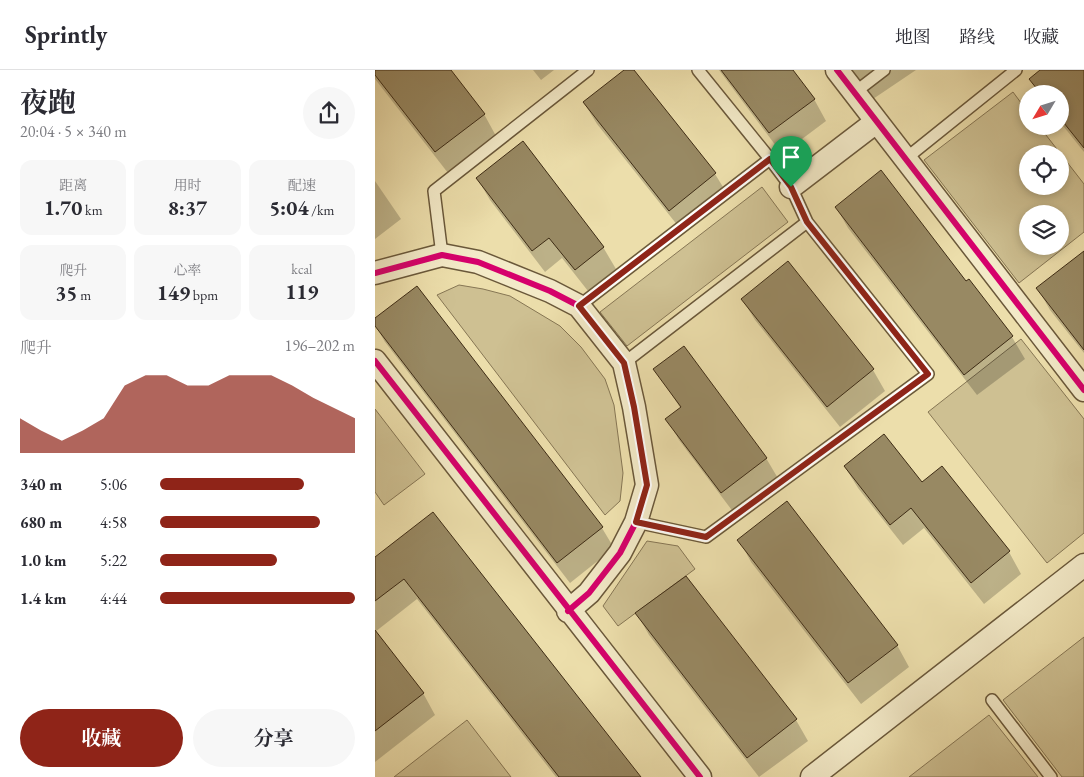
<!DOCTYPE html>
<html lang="zh">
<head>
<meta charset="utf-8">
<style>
	:root { --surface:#fff; --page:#f7f7f7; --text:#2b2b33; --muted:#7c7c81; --line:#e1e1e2; --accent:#8f2418 }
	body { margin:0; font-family:"EB Garamond","Noto Serif SC",serif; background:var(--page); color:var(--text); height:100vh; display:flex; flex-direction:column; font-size:19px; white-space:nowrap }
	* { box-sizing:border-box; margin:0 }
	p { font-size:16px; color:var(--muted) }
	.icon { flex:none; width:28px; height:28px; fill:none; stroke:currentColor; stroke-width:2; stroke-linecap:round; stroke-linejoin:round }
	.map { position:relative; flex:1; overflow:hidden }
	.side { display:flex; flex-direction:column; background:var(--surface); width:375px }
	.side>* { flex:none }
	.needle { width:32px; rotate:232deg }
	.controls { position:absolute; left:644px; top:15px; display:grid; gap:10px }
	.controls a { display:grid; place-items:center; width:50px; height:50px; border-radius:50%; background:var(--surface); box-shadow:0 2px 8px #0003; font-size:25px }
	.pin { position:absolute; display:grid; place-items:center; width:42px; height:42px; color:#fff; margin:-51px -21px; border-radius:50% 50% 50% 0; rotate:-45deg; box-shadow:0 0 5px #0007 }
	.pin .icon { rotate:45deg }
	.round { display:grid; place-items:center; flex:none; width:52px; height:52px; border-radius:26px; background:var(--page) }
	.headline { display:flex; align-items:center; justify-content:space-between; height:85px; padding:0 20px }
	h1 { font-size:28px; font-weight:700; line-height:38px }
	.stats { display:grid; grid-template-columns:repeat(3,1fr); gap:8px; height:85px; padding:5px 20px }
	.stats div { display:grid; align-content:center; border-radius:12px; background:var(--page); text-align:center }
	.stats b { font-size:21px; font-weight:700 }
	.stats small { font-size:14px; font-weight:400 }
	.stats p { font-size:14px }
	.chart { height:140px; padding:10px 20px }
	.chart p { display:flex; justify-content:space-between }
	.chart svg { width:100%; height:90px; margin-top:5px; fill:var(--accent); opacity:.7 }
	.button { display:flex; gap:10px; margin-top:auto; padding:10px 20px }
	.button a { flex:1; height:58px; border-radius:30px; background:var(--accent); color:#fff; font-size:20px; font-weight:700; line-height:58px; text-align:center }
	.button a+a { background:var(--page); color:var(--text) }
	ul { padding:0 20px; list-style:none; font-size:16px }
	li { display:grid; grid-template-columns:80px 60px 1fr; align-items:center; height:38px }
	li i { height:12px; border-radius:6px; background:var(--accent) }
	header { display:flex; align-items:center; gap:30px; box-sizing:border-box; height:70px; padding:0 25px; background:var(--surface); border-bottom:1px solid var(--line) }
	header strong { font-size:24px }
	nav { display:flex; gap:28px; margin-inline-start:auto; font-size:18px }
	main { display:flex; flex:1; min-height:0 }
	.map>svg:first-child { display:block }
</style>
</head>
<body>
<header>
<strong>Sprintly</strong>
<nav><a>地图</a><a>路线</a><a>收藏</a></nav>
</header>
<main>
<section class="side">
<div class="headline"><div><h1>夜跑</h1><p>20:04 · 5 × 340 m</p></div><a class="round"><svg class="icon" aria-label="share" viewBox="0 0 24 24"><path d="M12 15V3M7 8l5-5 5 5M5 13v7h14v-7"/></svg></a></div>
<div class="stats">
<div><p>距离</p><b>1.70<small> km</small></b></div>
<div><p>用时</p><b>8:37</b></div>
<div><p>配速</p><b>5:04<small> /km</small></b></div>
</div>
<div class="stats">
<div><p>爬升</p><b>35<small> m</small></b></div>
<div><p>心率</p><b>149<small> bpm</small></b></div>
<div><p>kcal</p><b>119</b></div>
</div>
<div class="chart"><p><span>爬升</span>196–202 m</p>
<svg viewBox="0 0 160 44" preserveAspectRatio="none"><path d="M0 44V27L10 33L20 38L30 33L40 27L50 11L60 6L70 6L80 11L90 11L100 6L110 6L120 6L130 11L140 17L150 22L160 27V44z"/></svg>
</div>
<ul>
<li><b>340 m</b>5:06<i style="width:74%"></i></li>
<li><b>680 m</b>4:58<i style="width:82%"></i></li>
<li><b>1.0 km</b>5:22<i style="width:60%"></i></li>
<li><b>1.4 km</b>4:44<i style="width:100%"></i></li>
</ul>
<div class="button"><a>收藏</a><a>分享</a></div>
</section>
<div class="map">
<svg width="709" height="707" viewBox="0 0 709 707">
	<rect width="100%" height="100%" fill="#ecdeab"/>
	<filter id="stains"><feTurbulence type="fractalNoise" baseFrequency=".004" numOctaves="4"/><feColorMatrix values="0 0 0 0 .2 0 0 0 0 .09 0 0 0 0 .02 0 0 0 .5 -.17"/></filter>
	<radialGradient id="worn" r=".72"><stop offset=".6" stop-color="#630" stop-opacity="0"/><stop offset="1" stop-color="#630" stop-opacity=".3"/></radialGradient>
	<path fill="#cec092" stroke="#867654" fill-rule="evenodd" d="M638,22l14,19v15h12l45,58v48l-65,51 -95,-123zM652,84h33v32h-33zM652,144h33v32h-33z
		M387,117l26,35 -161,124 -27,-34z
		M84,215l24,4 27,7 50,30 21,21 24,32 9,26 9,68 -3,28 -15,14 -168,-220z
		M646,269l63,80v114l-37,30 -119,-151z
		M0,339l50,65 -41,31 -9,-13z
		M272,471l31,5 17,23 -77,57 -15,-20z
		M709,567v140h-22l-59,-77z
		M614,645l49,62h-129z
		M92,650l44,57h-117z"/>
	<path fill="#0003" d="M0,0h74l35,44 12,22 -48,37 -73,-94z
		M158,0h21l-13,10z
		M251,0h7l82,104 13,21 -46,36 -85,-107 -13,-21z
		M344,0h73l22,29 12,22 -44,33z
		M470,0h71l-43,29z
		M667,0h42v82l-24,-30v-28h-21l-8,-15z
		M102,108l126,69 13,22 -28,22 -26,-33 -17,14 -55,-72z
		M0,111l26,38 -26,20z
		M461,137l130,76 3,-2 43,56 13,22 -48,36 -129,-167z
		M709,183v100l-34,-43 -12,-21z
		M413,193l85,107 12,21 -45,36 -85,-107 -13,-21z
		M42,217l185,241 12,20 -44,35 -185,-241 -10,-17v-5z
		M280,299l111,89 13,22 -45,33 -55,-73 -12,-21 14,-10z
		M470,397l77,17 20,-16 67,84 12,22 -37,30 -60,-76 -21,17 -45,-57z
		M58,444l206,263h-83l-139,-178 -42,33v-73z
		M364,470l158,105 12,22 -48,37 -110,-142z
		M262,544l159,106 12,21 -49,36 -110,-142z
		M0,562l48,61 12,22 -60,47z"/>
	<path fill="#988963" stroke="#3e2c15" d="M0,0h76l34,44 -50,38 -60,-77z
		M249,0h10l82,103 -47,38 -86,-109z
		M346,0h72l22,29 -46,34z
		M665,0h44v78l-24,-30v-24h-19l-12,-15z
		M148,71l81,106 -29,23 -26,-32 -17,13 -56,-73z
		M506,100l85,111 3,-2 44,57 -49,39 -129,-168z
		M709,181v99l-48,-62z
		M413,191l86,108 -47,38 -86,-108z
		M42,216l186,241 -46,36 -182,-237v-8z
		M309,276l83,112 -46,35 -56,-74 16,-12 -28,-38z
		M509,364l38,48 20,-16 68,85 -39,32 -60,-75 -21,17 -46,-59z
		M412,431l111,144 -50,38 -111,-143z
		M58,442l208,265h-82l-155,-198 -29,22v-44z
		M311,506l111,143 -50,39 -112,-145z
		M0,560l49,63 -49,38z"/>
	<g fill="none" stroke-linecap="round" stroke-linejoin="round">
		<defs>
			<path id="service" d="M323,0l72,89
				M479,23l30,-23
				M529,90l112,-90
				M67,185l-8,-64 154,-121
				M204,236l191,-147 21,28 16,35 -183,141
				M261,452l70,15 222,-163 -121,-152
				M617,630l59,77"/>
			<path id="minor" d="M462,0l247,320
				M416,117l85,-65
				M0,203l67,-18 36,7 72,29 29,15 45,57 10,44 13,78 -11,37 -16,31 -31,40 -21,18
				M0,291l325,416
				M437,707l272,-212"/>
		</defs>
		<use href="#service" stroke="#6a583a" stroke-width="14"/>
		<use href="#minor" stroke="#6a583a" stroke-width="25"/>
		<use href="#service" stroke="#f3eac8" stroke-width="11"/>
		<use href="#minor" stroke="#f3eac8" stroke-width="22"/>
		<defs>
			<path id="cycleway" d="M462,0l247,320
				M0,203l67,-18 36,7 72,29 29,15 45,57 10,44 13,78 -11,37 -16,31 -31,40 -21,18
				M0,291l325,416"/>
		</defs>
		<use href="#cycleway" stroke="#f3eac8" stroke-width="9"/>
		<use href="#cycleway" stroke="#d6006c" stroke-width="6"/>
	</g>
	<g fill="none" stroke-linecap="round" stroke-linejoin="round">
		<defs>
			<path id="route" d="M395,89l21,28 16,35 121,152 -222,163 -70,-15 11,-37 -13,-78 -10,-44 -45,-57z"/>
		</defs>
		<use href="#route" stroke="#fff" stroke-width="10"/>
		<use href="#route" stroke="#8f2418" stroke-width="6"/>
	</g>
	<rect width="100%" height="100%" filter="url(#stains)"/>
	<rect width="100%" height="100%" fill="url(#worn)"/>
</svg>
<div class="controls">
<a><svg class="needle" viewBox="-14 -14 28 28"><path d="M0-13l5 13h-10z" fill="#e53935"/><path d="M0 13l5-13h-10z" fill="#7c7c81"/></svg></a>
<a><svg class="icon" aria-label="locate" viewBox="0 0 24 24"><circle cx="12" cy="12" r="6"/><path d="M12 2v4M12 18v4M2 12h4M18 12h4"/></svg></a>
<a><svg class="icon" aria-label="layers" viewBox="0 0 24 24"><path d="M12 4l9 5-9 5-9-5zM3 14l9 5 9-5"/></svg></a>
</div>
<div class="pin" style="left:416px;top:117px;background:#1e9e55"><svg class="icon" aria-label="arrive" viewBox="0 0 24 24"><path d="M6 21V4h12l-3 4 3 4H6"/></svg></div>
</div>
</main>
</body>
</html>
